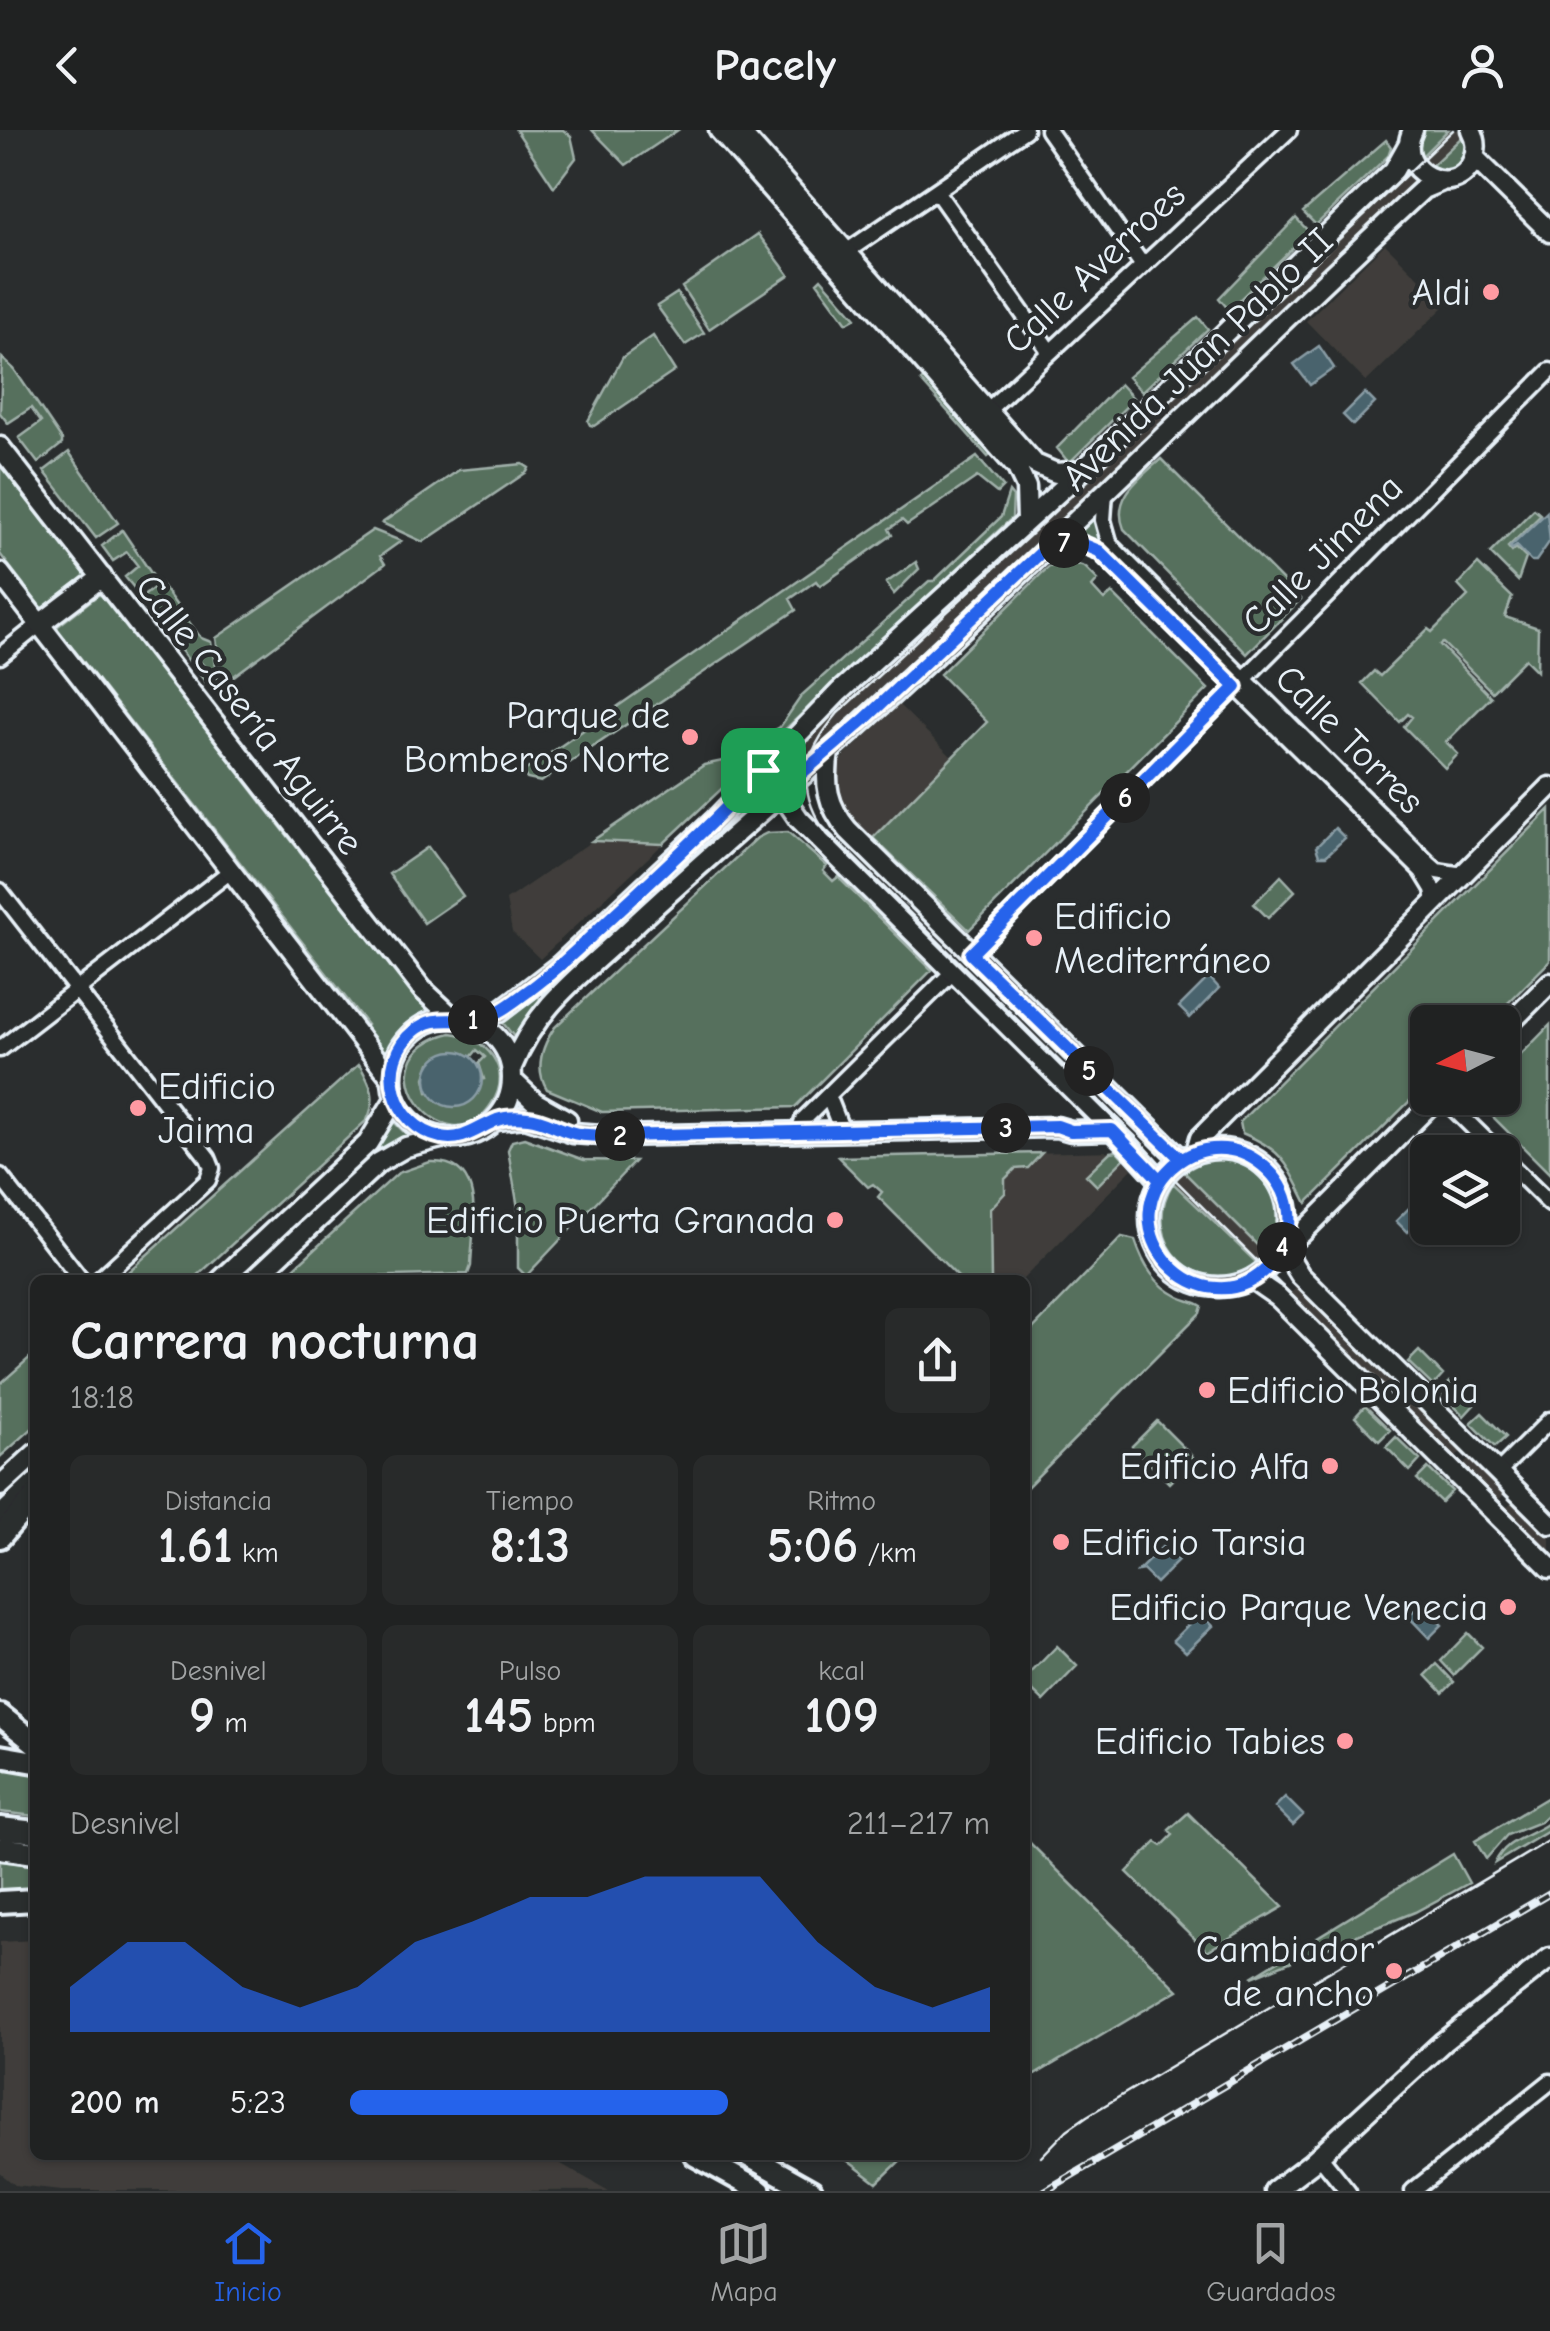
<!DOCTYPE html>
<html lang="es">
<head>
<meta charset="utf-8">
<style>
	:root { --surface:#202222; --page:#282a2a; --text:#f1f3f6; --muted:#a2a4a5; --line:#3d3f40; --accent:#2563eb }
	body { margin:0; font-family:"Comic Neue",sans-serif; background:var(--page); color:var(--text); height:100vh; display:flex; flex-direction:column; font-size:38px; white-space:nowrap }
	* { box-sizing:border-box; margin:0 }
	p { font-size:32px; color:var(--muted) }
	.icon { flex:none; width:55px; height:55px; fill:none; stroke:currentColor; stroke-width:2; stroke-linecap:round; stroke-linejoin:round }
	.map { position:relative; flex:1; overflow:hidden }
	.panel { position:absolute; left:30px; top:1145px; width:1000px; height:885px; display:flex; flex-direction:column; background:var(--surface); border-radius:15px; box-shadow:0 2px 8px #0004,0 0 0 2px var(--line) }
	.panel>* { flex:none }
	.needle { width:65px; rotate:264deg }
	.buttons { position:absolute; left:1410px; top:875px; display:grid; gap:20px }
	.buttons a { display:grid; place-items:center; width:110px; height:110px; border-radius:15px; background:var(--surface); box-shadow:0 2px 8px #0004,0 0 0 2px var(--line); font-size:50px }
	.pin { position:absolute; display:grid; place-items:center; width:85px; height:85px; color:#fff; margin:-42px; border-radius:20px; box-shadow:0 5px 15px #0006 }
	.km { position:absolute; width:50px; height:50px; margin:-25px; border-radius:50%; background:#222; color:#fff; font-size:28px; line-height:50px; text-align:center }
	.round { display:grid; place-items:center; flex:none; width:105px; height:105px; border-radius:15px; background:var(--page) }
	.headline { display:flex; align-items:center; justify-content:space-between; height:170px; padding:0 40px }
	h1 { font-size:55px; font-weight:700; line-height:75px }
	.figures { display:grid; grid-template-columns:repeat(3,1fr); gap:15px; height:170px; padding:10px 40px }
	.figures div { display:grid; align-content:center; border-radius:15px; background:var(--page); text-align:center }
	.figures b { font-size:50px; font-weight:700 }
	.figures small { font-size:28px; font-weight:400 }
	.figures p { font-size:28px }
	.chart { height:280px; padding:20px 40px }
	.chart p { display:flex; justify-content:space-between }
	.chart svg { width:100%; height:180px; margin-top:10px; fill:var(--accent); opacity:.7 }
	ul { padding:0 40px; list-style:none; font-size:32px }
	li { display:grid; grid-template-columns:160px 120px 1fr; align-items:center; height:75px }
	li i { height:25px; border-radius:12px; background:var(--accent) }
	header { display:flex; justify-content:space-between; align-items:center; height:130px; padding:0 40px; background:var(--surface); font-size:45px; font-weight:700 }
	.tabs { display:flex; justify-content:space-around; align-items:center; height:140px; border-top:2px solid var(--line); background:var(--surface); font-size:28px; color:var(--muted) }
	.tabs a { display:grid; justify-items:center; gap:5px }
	.tabs .active { color:var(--accent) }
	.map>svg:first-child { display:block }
</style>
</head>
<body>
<header><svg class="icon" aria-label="back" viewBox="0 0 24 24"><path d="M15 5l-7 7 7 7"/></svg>Pacely<svg class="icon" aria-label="person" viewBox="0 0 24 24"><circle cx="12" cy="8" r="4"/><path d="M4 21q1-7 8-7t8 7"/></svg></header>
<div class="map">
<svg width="1550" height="2061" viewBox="0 0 1550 2061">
	<rect width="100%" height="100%" fill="#2a2d2e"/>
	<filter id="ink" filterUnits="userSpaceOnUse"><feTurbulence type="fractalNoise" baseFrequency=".01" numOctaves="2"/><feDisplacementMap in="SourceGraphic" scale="20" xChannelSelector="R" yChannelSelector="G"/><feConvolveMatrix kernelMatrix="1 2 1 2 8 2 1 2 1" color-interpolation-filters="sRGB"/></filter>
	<g filter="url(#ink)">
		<path fill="#3f3e3a" d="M1448,0h11l4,6 -47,49 -445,428 -4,-3 -104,97 3,4 -70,60 -17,-1 -1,-5 70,-73 5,5 104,-98 -4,-6z
			M1385,114l61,61 -80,77 -60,-61z
			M899,575l53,52 -79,81 -30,-29 -6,-11 -3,-28 5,-9z
			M592,711l71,3 -123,115 -28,-27 -6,-32z
			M1117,1021l15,18 -110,111h-31l-3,-126z
			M1184,1042l82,82 -9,9 -84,-80z
			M1300,1154l165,164 -14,14 -165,-164z
			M1473,1326l35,35 -14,13 -35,-35z
			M1516,1368l34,34v27l-47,-47z
			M35,1810v215h510l64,36 -547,-1 -47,-5 -15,-12v-231z"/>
		<path fill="#57705d" stroke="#a0b0aa" stroke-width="2.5" fill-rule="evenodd" d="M516,0h47l8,6 5,22 -22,29z
			M592,0h86l-52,35z
			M1424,0h24l-29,29 -2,-16z
			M1463,6c9,26 -11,39 -35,33z
			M1386,10l5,7 -3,9 -72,69 -13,-13z
			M1296,88l13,14 -80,78 -10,-12z
			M758,104l31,41 -80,54 -27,-42z
			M821,148l35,40 -9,5 -30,-41z
			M677,163l27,40 -19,12 -28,-39z
			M1198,187l10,12 -66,63 -14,-15z
			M653,206l22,35 -81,55 -4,-1 -2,-4 35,-64z
			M2,228l12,11 48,71v4l-24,19 -19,-25 22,-16 -10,-14 -23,15 -8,-10z
			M928,245l67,76 -7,6 -67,-76z
			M1120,254l14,15 -65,64 -12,-15z
			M69,322l49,71 -22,15 -52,-67z
			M977,327l26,30 -6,6 -20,-16 -70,48 -5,-5 -13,9 3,6 -72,51 -4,-5 -26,18 6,11 -255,172 -14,-3 -4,-7z
			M1161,329l140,140 -54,55 -123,-125c-13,-32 16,-51 37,-70z
			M523,334l6,4 -2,4 -104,70 -41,-19 77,-53z
			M0,335l68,88h8l12,20 -44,35 -6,1 -16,-17 2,-7 -24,-31z
			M1009,362l4,5 -1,21 -250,233 -7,-10 25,-14 22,-32 127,-114h5l67,-64z
			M1097,379l4,36 -34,-8z
			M1534,379l7,6 -33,32 4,5 4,-4 10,10 -8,23 -28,-28z
			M122,400l31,46 -18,13 -10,-12 13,-11 -11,-14 -14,9 -11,-15z
			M373,400l28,11 -21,15 5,8 -162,120 -7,-46z
			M916,432l3,7 -25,25 -8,-11z
			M1068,432l17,5 13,13 -6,7 12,13 8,-7 96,96 -239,241 -96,-92 114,-116 -47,-48 102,-101 7,-6z
			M1478,434l34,33 -7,20 33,11 -1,43 -12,-12 -33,33 -49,-49 -3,2 51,52 -45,45 12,12 -13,14 -41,-41 8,-10 -4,-3 -8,8 -38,-39 12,-12 6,5 48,-47 4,3 36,-36 -10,-11z
			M160,453l41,55 10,4 7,39 -7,8 -14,-18 6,-6 -8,-9 -6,5 -48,-63z
			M98,465h7l19,19 -3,5c102,131 200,268 313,391l-30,15 -21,31 -20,-27 4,-4 -292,-374 -5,3 -14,-22 2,-6z
			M727,630l21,4 -85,80 -71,-3 112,-76z
			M762,651l9,13 -221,201 -5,-6 175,-164z
			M1550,679v152l-61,61h-61l-1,62 -120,119c-19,-37 -23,-53 -65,-70l-2,-11z
			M788,702l39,34 -4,5 10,10 5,-4 94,93 -137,137 -193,5 -55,-23c-13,-21 -5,-43 8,-62l202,-189 10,-5z
			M428,717l35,49 -39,27 -35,-49z
			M1281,746l14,15 -27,27 -14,-14z
			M538,866l4,5 -27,37 -12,-15z
			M1550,895v149l-72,-72 4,-4h20l3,-27z
			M451,903c35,4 63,36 41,70 -44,72 -138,-47 -41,-70zM477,920l8,7 -6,6 5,16 -56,13 -3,-14 5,-15 42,-7z
			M359,934c12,21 19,33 8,56l-174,160h-74z
			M393,991l15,15 -19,10 -23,20 -5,-5 22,-22z
			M524,1008l60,22 51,1 -109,115 -8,-8v-60l-10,-58 4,-9z
			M1117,1021l7,8 -27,27 -11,-11 24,-23z
			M1042,1023l-14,15 -13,1 -10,10v14l-15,16 1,71h-30l-83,-83 4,-5 -9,-8 -5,3 -30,-30z
			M1221,1029c48,5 72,54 45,95l-82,-82 16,-9z
			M430,1032c58,-3 42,65 41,104l-3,8 -186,5 116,-106z
			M353,1039l4,5 -114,106h-10z
			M1173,1053l84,80c-57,41 -120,-21 -84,-80z
			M1122,1107l13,3c8,25 20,45 44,57 8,4 15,4 23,9l-2,7 -175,176v-152z
			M1419,1221l24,24 -10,11 -25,-24z
			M35,1223v73l-35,31v-73z
			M1450,1252l24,23 -10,11 -24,-24z
			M1365,1276l25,24 -11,11 -24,-24z
			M1482,1283l24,24 -11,10 -24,-24z
			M1157,1291l37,37 -25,25 -37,-37z
			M1396,1307l24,23 -10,11 -24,-24z
			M1428,1338l24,23 -11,11 -24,-23z
			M1468,1503l14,14 -28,28 -13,-14z
			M1057,1516l20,20 -34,35 -18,-17v-5z
			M1437,1534l17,18 -11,11 -17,-18z
			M0,1635l35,6v45l-35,-4z
			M1550,1666l-2,19 -8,7 -33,13 -21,24 -11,-18z
			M1188,1683l95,94 -76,44 -80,-79 29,-30 6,4 11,-11 -4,-5z
			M1550,1692v8l-55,33c11,-25 34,-25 55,-41z
			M1025,1708l153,152 -145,86 -8,-5z
			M1453,1724l16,29 -54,29 -163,65z
			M0,1731l35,4v24l-35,3z
			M840,2025h66l-29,28z"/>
		<path fill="#49646d" stroke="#899ca5" stroke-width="2.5" d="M1319,216l15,22 -24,17 -16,-21z
			M1365,263l10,10 -22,22 -10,-10z
			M1547,382l3,29 -14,20h-5l-14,-15 -5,3 -2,-2z
			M1335,698l10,10 -19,18h-7l-3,-9z
			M1209,847l10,11 -29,30 -11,-11z
			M426 949a28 28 0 1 1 56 0a28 28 0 1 1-56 0Z
			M1416,1071l11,12 -20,19 -11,-11z
			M1163,1416l15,15 -22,22 -13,-13 -5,1z
			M1418,1477l6,9 10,1 8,8 -13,13 -21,-22z
			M1200,1483l13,13 -27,26 -13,-12z
			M1285,1667l18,18 -10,10 -18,-18z"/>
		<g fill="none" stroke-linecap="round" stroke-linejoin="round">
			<defs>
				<path id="minor" d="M1048,0l95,136
					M936,61l114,161
					M846,122l179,-122
					M987,281l302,-281
					M1105,362l-2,28 7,25 319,319 8,7 26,4
					M1051,412l31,2 17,7 323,320 11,18 2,13
					M0,526l40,-32
					M0,761l208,267 4,10 -4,12 -109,100
					M971,824l579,-583
					M0,919l232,-179
					M1443,968l55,54
					M831,973l11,28
					M799,1002l4,-12 150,-148
					M1502,1027l48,47
					M0,1046l81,104
					M1498,1342l52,-52
					M1319,2025l29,36
					M1413,2061l137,-109"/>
				<path id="major" d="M719,0l298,338 9,19 1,34
					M738,0l297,334 21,9 26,-2
					M1413,0c-21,41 42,73 60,30 4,-11 4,-20 -2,-30
					M1474,27l76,75
					M0,317l422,542 31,29
					M0,443l392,506
					M40,494l62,-47
					M829,622c-5,32 -2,53 19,78l333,329
					M774,653l25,36 331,328 30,33
					M392 948a60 60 0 1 1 120 0a60 60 0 1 1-120 0Z
					M472,890l27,-8 60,-46 157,-147 123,-127 244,-222 311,-300 14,-25
					M1502,901l48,-48
					M512,937c25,-62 69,-92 116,-136 75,-71 155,-137 231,-206 192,-175 374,-360 564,-536l19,-8
					M513,951l22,21 32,18
					M496,990l29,-3 48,16 43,3 441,-9 14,4 42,-1
					M1150 1088a69 69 0 1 1 138 0a69 69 0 1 1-138 0Z
					M1196,1022l4,-14 350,-351
					M1285,1108l15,-3 137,-137
					M1282,1116l18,29 250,249
					M1252,1149l26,18 272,271
					M221,1150l147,-137 27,-44
					M253,1150l125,-117 28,-16 35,-9
					M0,1356l35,-32
					M0,1386l35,-33
					M1274,2061l37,-28 132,-121 107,-84"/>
				<path id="highway" d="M0,1407l35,-41
					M0,1585l35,28
					M0,1626l35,6
					M0,1698l35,4
					M0,1718l35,5
					M0,1772l35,-2
					M695,2025l65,36
					M747,2025l64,36"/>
			</defs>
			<use href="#minor" stroke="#e8f1f8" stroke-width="21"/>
			<use href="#major" stroke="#e8f1f8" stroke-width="25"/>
			<use href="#highway" stroke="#e8f1f8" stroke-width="28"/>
			<use href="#minor" stroke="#2a2d2e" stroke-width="14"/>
			<use href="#major" stroke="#2a2d2e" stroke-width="18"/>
			<use href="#highway" stroke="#2a2d2e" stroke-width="20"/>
			<path stroke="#e8f1f8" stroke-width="2.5" d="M1453,0l-425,407 -190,176c-35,42 -44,75 -11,121l723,718
				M1041,2027l26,-27 20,-14 463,-276"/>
			<defs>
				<path id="rail" d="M1045,2061l505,-298"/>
			</defs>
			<use href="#rail" stroke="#e8f1f8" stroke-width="8"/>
			<use href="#rail" stroke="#2a2d2e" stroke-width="4" stroke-dasharray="11" stroke-linecap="butt"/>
		</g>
	</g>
	<g fill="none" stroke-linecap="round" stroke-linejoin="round" filter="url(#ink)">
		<defs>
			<path id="route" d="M763,640c-47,50 -96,96 -147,143 -27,25 -54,53 -85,76 -17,12 -37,30 -59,31 -23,2 -38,-5 -58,11 -39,31 -22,96 27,106 22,5 38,-10 56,-17 9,-3 22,-3 31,-2 15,1 28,10 42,14 15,5 31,3 46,4l441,-10 14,5 41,-1 48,50c63,-81 173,13 111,84 -66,74 -176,-39 -90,-105l-210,-205 265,-267 -137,-136 -17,-7 -30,-2 -187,177 -85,73 -17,-22"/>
		</defs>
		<use href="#route" stroke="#fff" stroke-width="20"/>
		<use href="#route" stroke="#2563eb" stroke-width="12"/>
	</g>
	<g fill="#ff9aa2" stroke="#2a2d2e" stroke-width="4">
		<circle cx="1491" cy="162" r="10"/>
		<circle cx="690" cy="607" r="10"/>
		<circle cx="1034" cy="808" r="10"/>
		<circle cx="138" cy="978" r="10"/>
		<circle cx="835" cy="1090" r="10"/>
		<circle cx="1207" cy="1260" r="10"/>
		<circle cx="1330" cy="1336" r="10"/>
		<circle cx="1061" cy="1412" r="10"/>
		<circle cx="1508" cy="1477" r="10"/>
		<circle cx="1345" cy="1611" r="10"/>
		<circle cx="1394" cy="1841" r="10"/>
	</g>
	<g text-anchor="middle" stroke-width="9" stroke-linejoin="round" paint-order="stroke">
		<g font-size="38" fill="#e8f1f8" stroke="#2a2d2e">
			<text transform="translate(1094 137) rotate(-43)" y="13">Calle Averroes</text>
			<text transform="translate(1197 229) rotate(-44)" y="13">Avenida Juan Pablo II</text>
			<text transform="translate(1322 424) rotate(-45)" y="13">Calle Jimena</text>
			<text transform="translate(250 584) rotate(52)" y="13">Calle Casería Aguirre</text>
			<text transform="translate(1350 609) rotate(45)" y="13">Calle Torres</text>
		</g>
		<g font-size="38" fill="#e8f1f8" stroke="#2a2d2e" text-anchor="end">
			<text x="1471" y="175">Aldi</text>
			<text x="670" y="598">Parque de<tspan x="670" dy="44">Bomberos Norte</tspan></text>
			<text x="1054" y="799" text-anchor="start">Edificio<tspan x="1054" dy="44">Mediterráneo</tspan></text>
			<text x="158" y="969" text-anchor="start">Edificio<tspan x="158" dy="44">Jaima</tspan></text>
			<text x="815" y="1103">Edificio Puerta Granada</text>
			<text x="1227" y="1273" text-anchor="start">Edificio Bolonia</text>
			<text x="1310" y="1349">Edificio Alfa</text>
			<text x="1081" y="1425" text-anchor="start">Edificio Tarsia</text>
			<text x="1488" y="1490">Edificio Parque Venecia</text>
			<text x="1325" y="1624">Edificio Tabies</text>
			<text x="1374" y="1832">Cambiador<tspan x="1374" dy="44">de ancho</tspan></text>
		</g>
	</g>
</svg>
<div class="buttons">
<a><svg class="needle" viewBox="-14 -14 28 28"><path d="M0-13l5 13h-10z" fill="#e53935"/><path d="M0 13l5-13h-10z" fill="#a2a4a5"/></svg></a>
<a><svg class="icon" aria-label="layers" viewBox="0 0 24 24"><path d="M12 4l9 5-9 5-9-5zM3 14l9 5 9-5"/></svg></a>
</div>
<div class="pin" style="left:763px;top:640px;background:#1e9e55"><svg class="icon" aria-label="arrive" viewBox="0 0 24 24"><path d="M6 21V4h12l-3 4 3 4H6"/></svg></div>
<b class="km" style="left:473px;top:890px">1</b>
<b class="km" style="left:620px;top:1006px">2</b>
<b class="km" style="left:1006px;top:998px">3</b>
<b class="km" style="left:1282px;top:1117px">4</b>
<b class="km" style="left:1089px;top:941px">5</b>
<b class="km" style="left:1125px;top:668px">6</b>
<b class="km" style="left:1064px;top:413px">7</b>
<section class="panel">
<div class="headline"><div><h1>Carrera nocturna</h1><p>18:18</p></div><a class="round"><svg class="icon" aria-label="share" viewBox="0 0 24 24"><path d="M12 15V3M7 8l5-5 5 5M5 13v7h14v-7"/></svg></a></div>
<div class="figures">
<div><p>Distancia</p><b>1.61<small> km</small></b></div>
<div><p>Tiempo</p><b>8:13</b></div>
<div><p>Ritmo</p><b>5:06<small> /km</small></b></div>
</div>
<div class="figures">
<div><p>Desnivel</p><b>9<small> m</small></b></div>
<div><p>Pulso</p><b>145<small> bpm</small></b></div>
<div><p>kcal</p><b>109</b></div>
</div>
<div class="chart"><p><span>Desnivel</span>211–217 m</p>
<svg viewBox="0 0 160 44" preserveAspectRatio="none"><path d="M0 44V33L10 22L20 22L30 33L40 38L50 33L60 22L70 17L80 11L90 11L100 6L110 6L120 6L130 22L140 33L150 38L160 33V44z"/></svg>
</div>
<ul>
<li><b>200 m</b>5:23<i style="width:59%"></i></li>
</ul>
</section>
</div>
<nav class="tabs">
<a class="active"><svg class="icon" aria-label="home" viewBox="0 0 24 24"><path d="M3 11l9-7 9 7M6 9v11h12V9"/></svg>Inicio</a>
<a><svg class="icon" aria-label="map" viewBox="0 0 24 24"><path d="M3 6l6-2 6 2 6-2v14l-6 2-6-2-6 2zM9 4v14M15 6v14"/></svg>Mapa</a>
<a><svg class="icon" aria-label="saved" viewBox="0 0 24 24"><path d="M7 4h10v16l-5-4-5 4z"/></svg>Guardados</a>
</nav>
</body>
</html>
